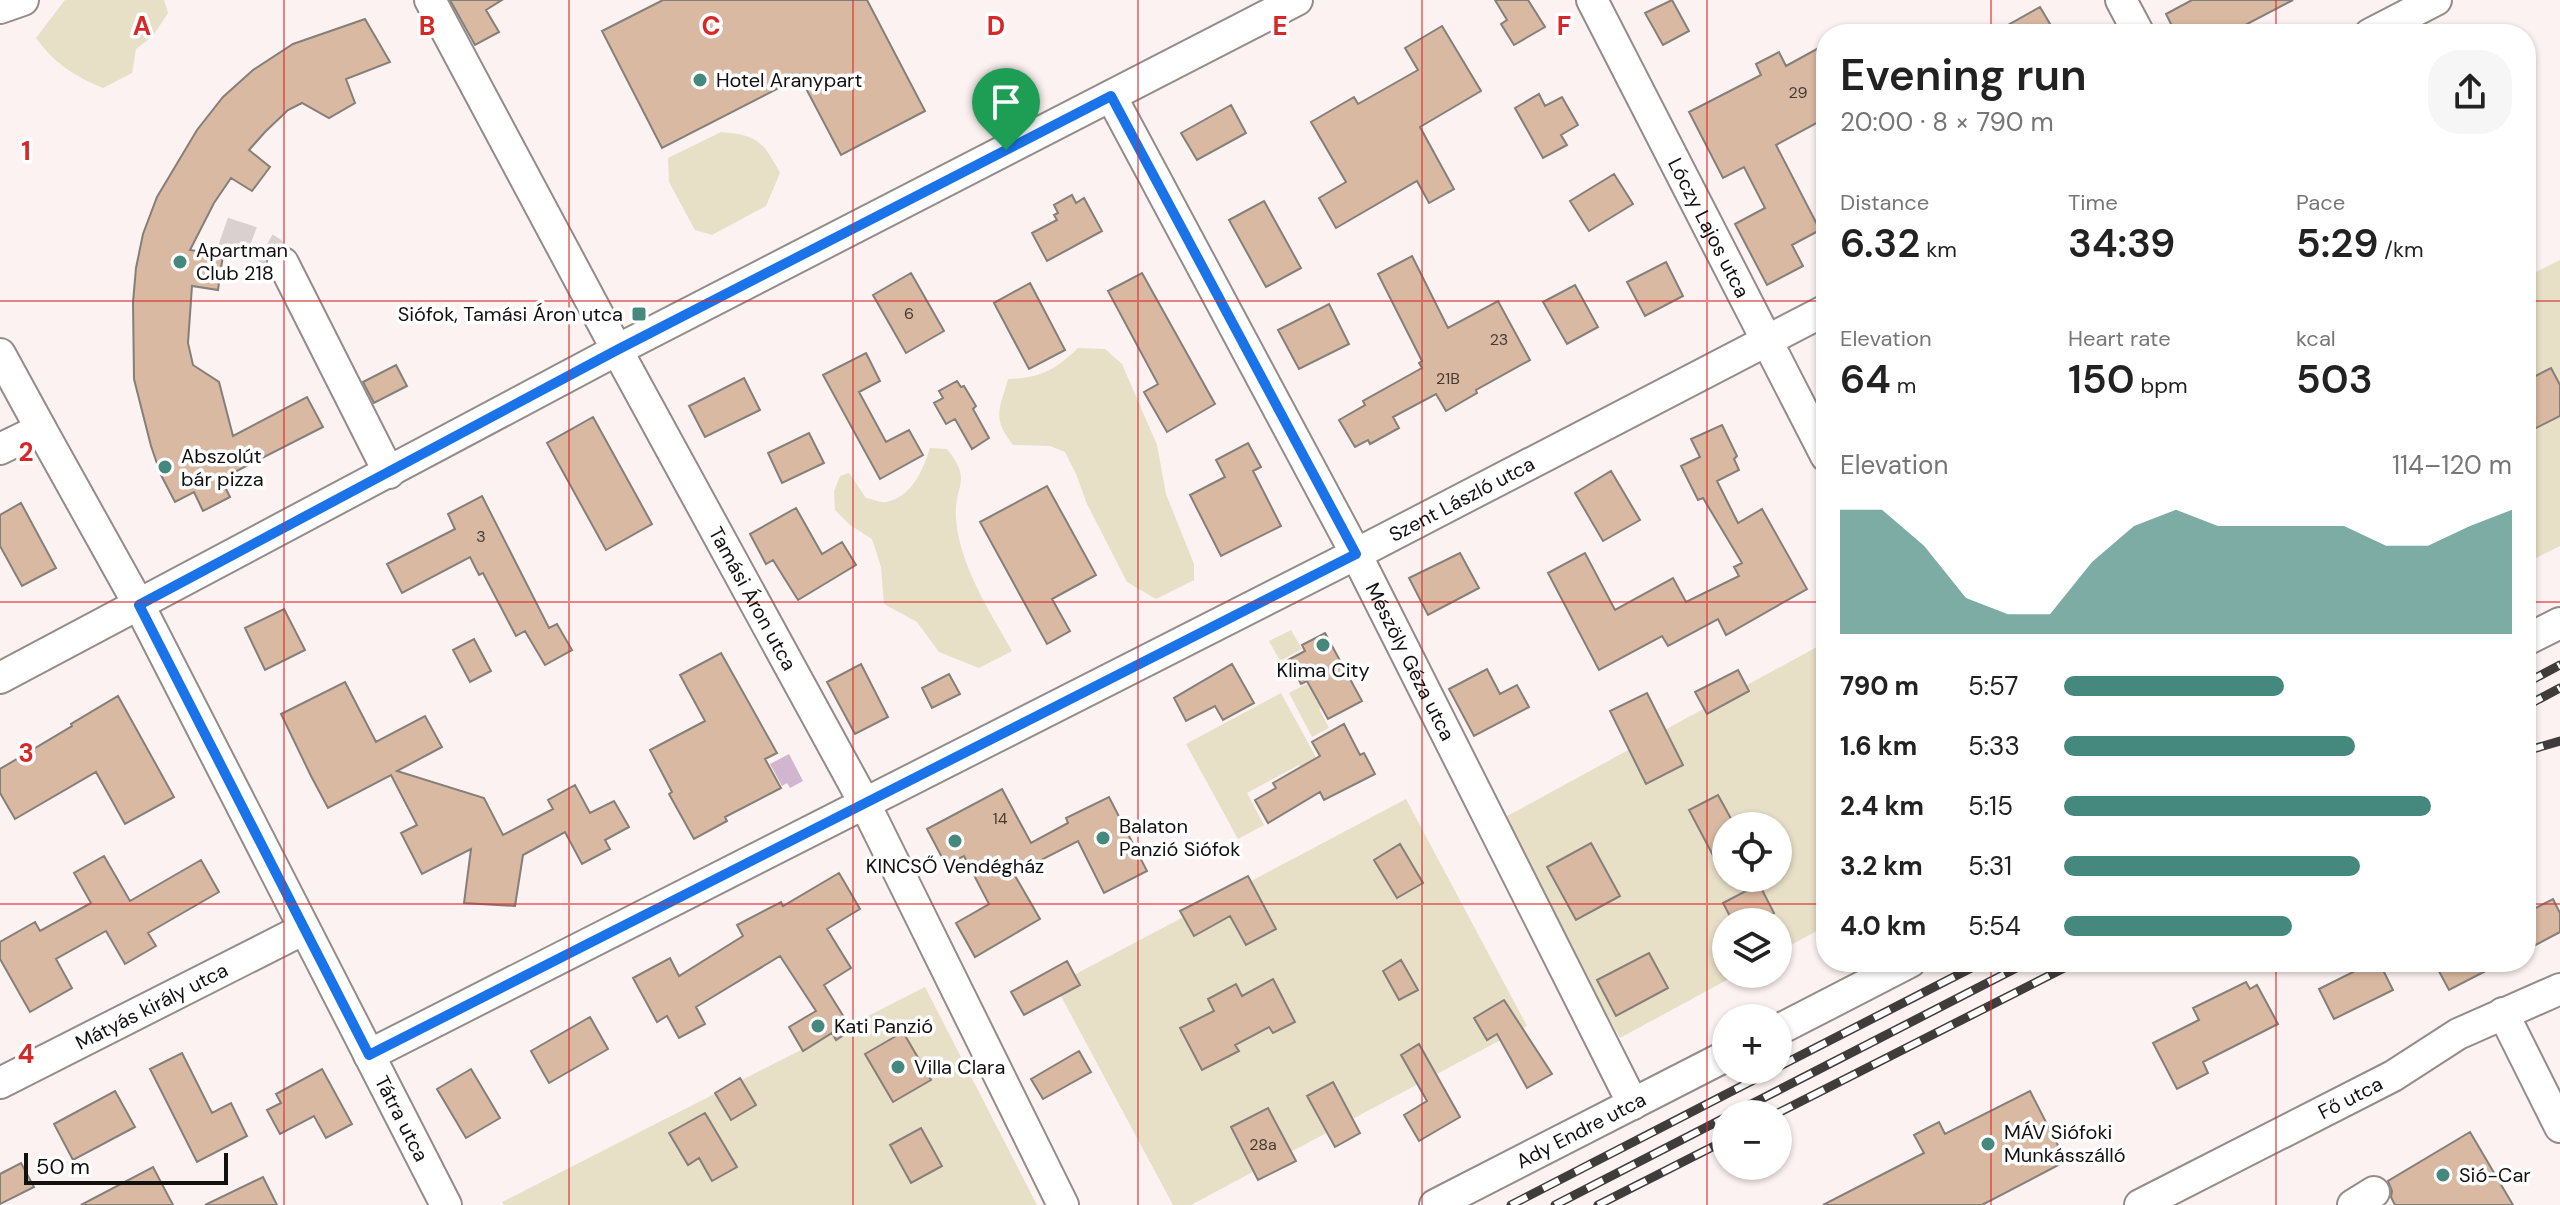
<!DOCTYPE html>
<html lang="en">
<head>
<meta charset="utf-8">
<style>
	:root { --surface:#fff; --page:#f6f6f6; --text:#222; --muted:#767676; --accent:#45897e }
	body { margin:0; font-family:"DM Sans",sans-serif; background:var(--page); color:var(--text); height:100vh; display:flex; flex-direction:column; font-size:30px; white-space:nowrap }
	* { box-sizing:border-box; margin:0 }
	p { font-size:26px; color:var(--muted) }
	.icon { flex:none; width:44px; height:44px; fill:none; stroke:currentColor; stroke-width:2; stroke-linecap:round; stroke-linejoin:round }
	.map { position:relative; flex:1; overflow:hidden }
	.drawer { position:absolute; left:1816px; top:24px; width:720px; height:948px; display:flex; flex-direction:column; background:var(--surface); border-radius:32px; box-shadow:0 2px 6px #0004 }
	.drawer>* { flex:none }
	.tools { position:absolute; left:1712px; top:812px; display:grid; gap:16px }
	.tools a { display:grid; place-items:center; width:80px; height:80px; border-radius:50%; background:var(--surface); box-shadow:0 2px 6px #0004; font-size:40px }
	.scale { position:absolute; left:24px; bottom:20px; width:204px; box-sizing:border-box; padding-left:8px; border:4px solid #131010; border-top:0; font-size:22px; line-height:28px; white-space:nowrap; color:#131010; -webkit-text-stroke:6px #fff; paint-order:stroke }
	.pin { position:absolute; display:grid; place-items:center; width:68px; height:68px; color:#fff; margin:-82px -34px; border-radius:50% 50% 50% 0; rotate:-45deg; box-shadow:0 0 8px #0007 }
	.pin .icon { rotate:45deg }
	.round { display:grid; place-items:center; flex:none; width:84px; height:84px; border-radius:32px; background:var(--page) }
	.summary { display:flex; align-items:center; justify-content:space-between; height:136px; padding:0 24px }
	h1 { font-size:44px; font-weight:600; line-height:60px }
	.stats { display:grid; grid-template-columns:repeat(3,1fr); gap:12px; height:136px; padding:8px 24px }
	.stats div { display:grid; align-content:center }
	.stats b { font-size:40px; font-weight:600 }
	.stats small { font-size:22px; font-weight:400 }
	.stats p { font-size:22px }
	.chart { height:224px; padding:16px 24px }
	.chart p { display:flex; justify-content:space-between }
	.chart svg { width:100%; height:144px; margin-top:8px; fill:var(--accent); opacity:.7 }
	ul { padding:0 24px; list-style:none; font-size:26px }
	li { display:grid; grid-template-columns:128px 96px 1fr; align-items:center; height:60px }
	li i { height:20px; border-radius:10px; background:var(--accent) }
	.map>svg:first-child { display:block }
</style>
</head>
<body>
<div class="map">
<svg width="2560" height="1205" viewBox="0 0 2560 1205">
	<rect width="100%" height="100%" fill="#fcf2f1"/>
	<path fill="#e8dfc7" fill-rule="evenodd" d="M65,0h99l4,13 -15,23 -17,13 -4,24 -29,15c-29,-12 -49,-25 -67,-50z
		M721,132c36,3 42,9 59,41l-14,33 -54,29 -17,-5 -26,-48 -1,-24z
		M2560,260v286l-34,17v-286z
		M1078,348l27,1 17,15 35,81 9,49 28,70v16l-38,19 -29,-17 -40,-78 -11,-30 -11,-22 -15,-6 -37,-1c-21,-27 -14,-34 -5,-66 33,-1 47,-9 70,-31z
		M930,448l17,1c27,33 6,37 9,70 4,47 33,91 56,132l-33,17 -40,-16 -22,-30 -33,-18 -3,-37 -9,-28 -22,-14 -15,-15 -1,-19 6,-15 9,-3 17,25c6,1 15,5 20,4 26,-5 37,-32 44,-54z
		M1291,630l11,19 -22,12 -11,-20z
		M1826,642v284l-48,26v-30h-52v52h12l-118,64 -120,-218zM1726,826h52v52h-52z
		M1317,678l13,24 -11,7 10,19 -17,9 -23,-44z
		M1281,693l37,68 -16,8 -3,-4 -52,28 17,32 -26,14 -52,-95z
		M1406,799l121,227 -336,179h-18l-118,-220z
		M925,987l112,218h-533l-2,-3z"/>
	<path fill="#d2b5cf" d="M789,754l14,27 -13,7 -3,-5 -5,3 -12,-22z"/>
	<path fill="#d9b9a1" stroke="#857f7a" stroke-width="2" d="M450,0h52l-16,10 13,22 -24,13z
		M663,0h204l58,111 -84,44 -41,-78 -138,71 -60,-117z
		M1495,0h33l17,27 -31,18 -13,-21 6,-4z
		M1672,0l17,31 -26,14 -18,-32z
		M2192,0h101l-65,34h-52l-10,-20z
		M2040,7l16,27h-64z
		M365,19l25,43 -44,17 9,24 -26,15 -27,-15 -14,7 -23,22 -16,18 21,17 -18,24 -21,-13 -17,25 -24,47 33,5 -5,35 -26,-4 -4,57 5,22 26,17 14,54 74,-39 16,30 -102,52 9,18 -27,14 -9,-19 -19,10 -14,-27 -10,-29 -17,-67 -1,-77 3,-34 7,-34 14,-37 40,-67 26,-33 30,-27 40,-26z
		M1442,26l39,65 -61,36 34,62 -25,14 -12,-22 -81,47 -17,-30 27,-16 -35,-60 43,-25 4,7 60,-34 -13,-22z
		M1826,44v74l-50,27 44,85 -28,15 11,21 -36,19 -32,-61 30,-16 -21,-41 -21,11 -34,-66 72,-37 -5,-11 23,-12 7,14z
		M1539,94l6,12 17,-9 16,28 -17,10 6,10 -24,13 -28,-50z
		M1231,105l15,28 -49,27 -16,-27z
		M1614,174l19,30 -44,27 -19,-30z
		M1072,195l4,8 8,-5 18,33 -55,30 -15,-28 25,-13 -3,-5 4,-2 -4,-8z
		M1264,201l37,67 -35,19 -37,-67z
		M1412,256l36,72 50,-27 32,59 -54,30 1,3 -31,18 -10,-17 -43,23 6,11 -29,16 -2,-4 -13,7 -16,-27 26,-15 -2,-4 59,-33 -3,-5 3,-2 -44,-87z
		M1666,262l17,34 -38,20 -18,-34z
		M911,273l33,58 -38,22 -33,-58z
		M1142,273l73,131 -48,28 -23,-40 14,-8 -50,-93z
		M1030,283l35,67 -36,19 -35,-66z
		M1575,285l23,42 -31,17 -24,-42z
		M1329,304l20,40 -50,25 -21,-39z
		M866,353l14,28 -21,11 27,50 23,-12 14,25 -43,24 -57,-104z
		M396,365l11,21 -33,17 -11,-21z
		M2551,368l9,17v31l-34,17v-52z
		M744,378l16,32 -55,27 -16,-31z
		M957,381l4,6 3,-1 12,20 -3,3 16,29 -17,11 -17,-30 -9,5 -12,-21 9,-5 -4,-7z
		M593,417l59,107 -46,26 -59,-107z
		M1722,425l15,31 -3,3 5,11 -22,11 21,42 24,-14 45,80 -81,46 -8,-16 -50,27 -6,-10 -63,34 -51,-97 37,-20 30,57 58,-32 13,24 53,-26 -5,-9 8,-4 -39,-65 -5,2 -17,-34 19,-9 -9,-18z
		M809,433l15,30 -42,20 -14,-30z
		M1248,443l13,24 -8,4 28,55 -60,30 -31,-61 35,-18 -9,-17z
		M1611,471l29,49 -37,21 -28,-48z
		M1047,486l49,89 -44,24 18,32 -23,13 -67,-122z
		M482,496l67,132 8,-4 15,26 -27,15 -20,-34 -9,5 -33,-63 -4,2 -9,-18 -68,36 -15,-29 68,-35 -7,-15z
		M21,503l35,65 -34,18 -22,-40v-31z
		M796,508l26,46 20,-12 14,23 -58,35 -25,-40 -7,4 -16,-30z
		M1460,553l19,35 -51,27 -19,-37z
		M284,609l21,41 -40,20 -20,-42z
		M1325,633l37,68 -34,18 -21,-38 -6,3 -13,-24 17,-9 -3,-6z
		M474,639l17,32 -21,11 -17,-32z
		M721,653l56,100 -12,6 16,29 -56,29 2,4 -33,18 -25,-45 3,-2 -22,-42 55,-29 -25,-46z
		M861,664l27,53 -33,17 -28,-52z
		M1232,664l22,39 -31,17 -8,-14 -29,15 -12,-23z
		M1487,669l13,25 17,-9 12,22 -55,29 -25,-47z
		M1738,670l11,21 -42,23 -12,-22z
		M949,674l11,20 -28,14 -10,-20z
		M345,682l31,60 49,-26 17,31 -45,24 87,27 19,37 50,-26 -5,-9 27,-15 15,28 24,-12 15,26 -24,13 5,9 -28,15 -17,-32 -42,23 -8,51 -51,-3 7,-54 -49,25 -21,-41 16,-8 -26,-50 -63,33 -17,-32 -30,-62z
		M1647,693l36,72 -37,19 -36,-73z
		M118,696l56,101 -49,27 -29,-52 -81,47 -15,-26v-24l72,-43 -1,-2z
		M1344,724l16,31 4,-2 11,21 -51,26 -4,-8 -52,31 -13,-23 21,-12 -3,-5 47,-27 -8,-14z
		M1002,789l29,54 37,-20 -2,-5 43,-21 38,74 -43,22 -26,-52 -64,33 26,45 -65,38 -19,-34 33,-19 -25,-48 -18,9 -19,-36z
		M1718,795l17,31h-9v54l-37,-70z
		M1591,843l29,53 -44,24 -29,-53z
		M1400,844l23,39 -26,15 -23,-38z
		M104,856l26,45 71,-41 18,32 -71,41 8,13 -31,18 -19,-33 -50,28 16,29 -42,24 -30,-53v-17l35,-20 5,9 51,-28 -17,-30z
		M839,873l21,36 -33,20 24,39 -27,17 28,45 -16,10 -4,-7 -29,18 -14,-24 27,-16 -36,-55 -84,51 9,17 -26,14 -12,-22 -10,6 -24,-44 37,-20 9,18 64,-40 -6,-11 44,-23 2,4z
		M1248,876l28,53 -30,16 -16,-29 -36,20 -14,-25z
		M1759,884l15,29 -16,9h-25l-10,-19z
		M2553,899l7,14v19l-34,18v-37z
		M1649,953l19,35 -52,28 -19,-36z
		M1401,960l17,30 -19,10 -16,-29z
		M1067,961l13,24 -56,30 -13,-23z
		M2373,962h6l14,28 -59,29 -15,-30z
		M2434,962h69l-54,28z
		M1273,979l22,43 -22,11 -4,-6 -34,18 4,6 -37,19 -22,-42 34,-17 -6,-12 28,-15 6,12z
		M2246,982l4,7 7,-4 21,39 -75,38 5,11 -31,16 -24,-46 46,-23 -6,-12z
		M1504,1000l48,74 -25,14 -30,-54 -10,6 -13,-22z
		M590,1017l18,32 -59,34 -18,-32z
		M903,1032l28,48 -38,22 -28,-48z
		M1419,1044l41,73 -41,24 -15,-26 23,-14 -26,-46z
		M1079,1051l12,21 -48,27 -12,-20z
		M182,1053l30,60 19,-10 16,33 -50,26 -47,-93z
		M322,1069l30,55 -26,14 -12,-22 -34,18 -13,-24 14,-7 -5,-9z
		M471,1069l29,49 -34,20 -29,-49z
		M740,1078l16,27 -25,15 -16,-27z
		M1333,1082l27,51 -25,14 -28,-51z
		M115,1091l20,36 -62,33 -19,-36z
		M2030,1091l36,70 -84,44h-159l101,-52 -10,-18 25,-13 6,12z
		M1268,1108l28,53 -38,19 -27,-53z
		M705,1113l32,54 -25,14 -13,-23 -11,7 -19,-32z
		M921,1128l21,38 -31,17 -21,-38z
		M2470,1132l43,73h-118l-4,-8 1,-6 -4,-10z
		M21,1163l13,24 -34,17v-30z
		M153,1167l20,38h-92z
		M263,1177l14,28h-72z"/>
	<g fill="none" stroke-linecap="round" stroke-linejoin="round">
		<path stroke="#d9d0cf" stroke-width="30" stroke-dasharray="30 15" stroke-linecap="butt" d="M223,232c23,8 45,11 60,31"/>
		<defs>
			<g id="minor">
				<path id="s1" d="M430,0l187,350 248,454 198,401"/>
				<path id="s2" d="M1592,0l234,456"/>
				<path d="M2121,0l18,34"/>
				<path d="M0,8l23,-8"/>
				<path d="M2370,34l66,-34"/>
				<path id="s3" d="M1111,96l245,458 277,550"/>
				<path d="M283,263l106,210"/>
				<path d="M0,354l41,75"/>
				<path id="s4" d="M0,449l41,-20 98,176 307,600"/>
				<path d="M2526,640l34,-17"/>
				<path d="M0,678l617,-328 680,-350"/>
				<path d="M2503,1013l57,114"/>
				<path d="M1778,1030l132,-68"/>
				<path id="s5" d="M369,1055l987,-501 470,-244"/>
				<path id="s6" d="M0,1083l304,-154"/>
				<path id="s7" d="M1435,1205l291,-149"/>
				<path id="s8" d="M2140,1205l253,-129 65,-42 102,-45"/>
				<path d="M2353,1205l21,-13"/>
			</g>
		</defs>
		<use href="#minor" stroke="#948c8a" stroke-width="34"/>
		<use href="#minor" stroke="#fff" stroke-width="30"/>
		<defs>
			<path id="rail" d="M2526,683l34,-18
				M2526,706l34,-18
				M2526,751l34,-10
				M1778,1067l205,-105
				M1732,1114l296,-152
				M1776,1114l300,-152
				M1511,1205l262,-135
				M1555,1205l171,-88
				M1598,1205l128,-65"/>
		</defs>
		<use href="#rail" stroke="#403c3b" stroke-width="9"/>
		<use href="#rail" stroke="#fff" stroke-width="6" stroke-dasharray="18" stroke-linecap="butt"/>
	</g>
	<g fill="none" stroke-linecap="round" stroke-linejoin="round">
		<defs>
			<path id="route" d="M1111,96l245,458 -987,501 -230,-450 478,-255z"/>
		</defs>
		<use href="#route" stroke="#fff" stroke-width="16"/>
		<use href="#route" stroke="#1a73e8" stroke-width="10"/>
	</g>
	<path fill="none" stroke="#d62828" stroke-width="2" stroke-opacity="0.55" d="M284,0v1205M569,0v1205M853,0v1205M1138,0v1205M1422,0v1205M1707,0v1205M1991,0v34M2276,0v34M0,301h1826M2526,301h34M0,602h1826M2526,602h34M0,904h1826M2526,904h34M1991,962v243M2276,962v243"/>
	<g fill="#45897e" stroke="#fff" stroke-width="3">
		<circle cx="700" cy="80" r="8"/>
		<circle cx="180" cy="262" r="8"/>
		<rect x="631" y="306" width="16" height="16" rx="4"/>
		<circle cx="165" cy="467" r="8"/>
		<circle cx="1323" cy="645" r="8"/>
		<circle cx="1103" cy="838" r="8"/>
		<circle cx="955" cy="841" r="8"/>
		<circle cx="818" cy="1026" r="8"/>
		<circle cx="898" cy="1067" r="8"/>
		<circle cx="1988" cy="1144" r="8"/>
		<circle cx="2443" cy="1175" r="8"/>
	</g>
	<g text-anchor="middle" stroke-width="7" stroke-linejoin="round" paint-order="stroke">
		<g font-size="16" fill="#443a34">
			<text x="1798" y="98">29</text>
			<text x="909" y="319">6</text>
			<text x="1499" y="345">23</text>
			<text x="1448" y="384">21B</text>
			<text x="481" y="542">3</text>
			<text x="1000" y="824">14</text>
			<text x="1263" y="1150">28a</text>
		</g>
		<g font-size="20" fill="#131010" stroke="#fff" text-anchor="start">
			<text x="716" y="87">Hotel Aranypart</text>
			<text x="196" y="257">Apartman<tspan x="196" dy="23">Club 218</tspan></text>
			<text x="623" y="321" text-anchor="end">Siófok, Tamási Áron utca</text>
			<text x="181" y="463">Abszolút<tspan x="181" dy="23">bár pizza</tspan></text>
			<text x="1323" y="677" text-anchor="middle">Klima City</text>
			<text x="1119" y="833">Balaton<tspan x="1119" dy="23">Panzió Siófok</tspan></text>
			<text x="955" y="873" text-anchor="middle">KINCSŐ Vendégház</text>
			<text x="834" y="1033">Kati Panzió</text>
			<text x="914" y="1074">Villa Clara</text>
			<text x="2004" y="1139">MÁV Siófoki<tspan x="2004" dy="23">Munkásszálló</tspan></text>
			<text x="2459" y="1182">Sió-Car</text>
		</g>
		<g font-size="20" fill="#131010" stroke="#fff">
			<text dy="7" stroke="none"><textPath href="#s2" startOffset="256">Lóczy Lajos utca</textPath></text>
			<text dy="7" stroke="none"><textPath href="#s5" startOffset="1226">Szent László utca</textPath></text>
			<text dy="7" stroke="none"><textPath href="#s1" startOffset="680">Tamási Áron utca</textPath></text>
			<text dy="7" stroke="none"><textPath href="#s3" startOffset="640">Mészöly Géza utca</textPath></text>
			<text dy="7" stroke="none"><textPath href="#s6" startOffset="170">Mátyás király utca</textPath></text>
			<text dy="7" stroke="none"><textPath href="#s8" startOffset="236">Fő utca</textPath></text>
			<text dy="7" stroke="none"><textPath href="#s4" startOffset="824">Tátra utca</textPath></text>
			<text dy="7" stroke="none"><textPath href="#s7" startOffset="164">Ady Endre utca</textPath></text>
		</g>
	</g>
	<g font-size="26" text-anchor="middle" font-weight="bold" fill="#d62828" stroke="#fff" stroke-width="7" stroke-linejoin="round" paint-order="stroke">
		<text x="142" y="35">A</text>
		<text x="427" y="35">B</text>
		<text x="711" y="35">C</text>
		<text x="996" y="35">D</text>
		<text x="1280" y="35">E</text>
		<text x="1564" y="35">F</text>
		<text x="26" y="160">1</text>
		<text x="26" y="461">2</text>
		<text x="26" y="762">3</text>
		<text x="26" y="1063">4</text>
	</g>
</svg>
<div class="tools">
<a><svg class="icon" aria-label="locate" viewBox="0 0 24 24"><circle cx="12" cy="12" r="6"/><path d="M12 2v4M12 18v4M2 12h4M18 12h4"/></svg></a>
<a><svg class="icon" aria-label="layers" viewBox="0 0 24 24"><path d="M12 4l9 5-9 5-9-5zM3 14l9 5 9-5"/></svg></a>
<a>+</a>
<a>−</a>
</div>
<div class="scale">50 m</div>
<div class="pin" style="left:1006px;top:150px;background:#1e9e55"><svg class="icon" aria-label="arrive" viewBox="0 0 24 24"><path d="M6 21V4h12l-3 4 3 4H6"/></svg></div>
<section class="drawer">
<div class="summary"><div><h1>Evening run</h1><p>20:00 · 8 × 790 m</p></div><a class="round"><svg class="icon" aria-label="share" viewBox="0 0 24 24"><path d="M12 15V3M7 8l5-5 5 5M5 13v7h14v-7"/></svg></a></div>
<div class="stats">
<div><p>Distance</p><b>6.32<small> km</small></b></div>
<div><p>Time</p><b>34:39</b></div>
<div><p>Pace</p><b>5:29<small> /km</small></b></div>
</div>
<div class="stats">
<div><p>Elevation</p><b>64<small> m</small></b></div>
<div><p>Heart rate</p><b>150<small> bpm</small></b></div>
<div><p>kcal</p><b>503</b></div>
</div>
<div class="chart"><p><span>Elevation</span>114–120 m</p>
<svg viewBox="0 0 160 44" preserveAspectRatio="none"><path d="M0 44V6L10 6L20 17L30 33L40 38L50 38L60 22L70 11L80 6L90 11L100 11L110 11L120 11L130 17L140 17L150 11L160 6V44z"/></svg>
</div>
<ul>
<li><b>790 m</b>5:57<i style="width:49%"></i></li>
<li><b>1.6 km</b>5:33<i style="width:65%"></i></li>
<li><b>2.4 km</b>5:15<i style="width:82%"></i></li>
<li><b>3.2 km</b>5:31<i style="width:66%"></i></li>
<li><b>4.0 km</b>5:54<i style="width:51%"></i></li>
</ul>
</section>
</div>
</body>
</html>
